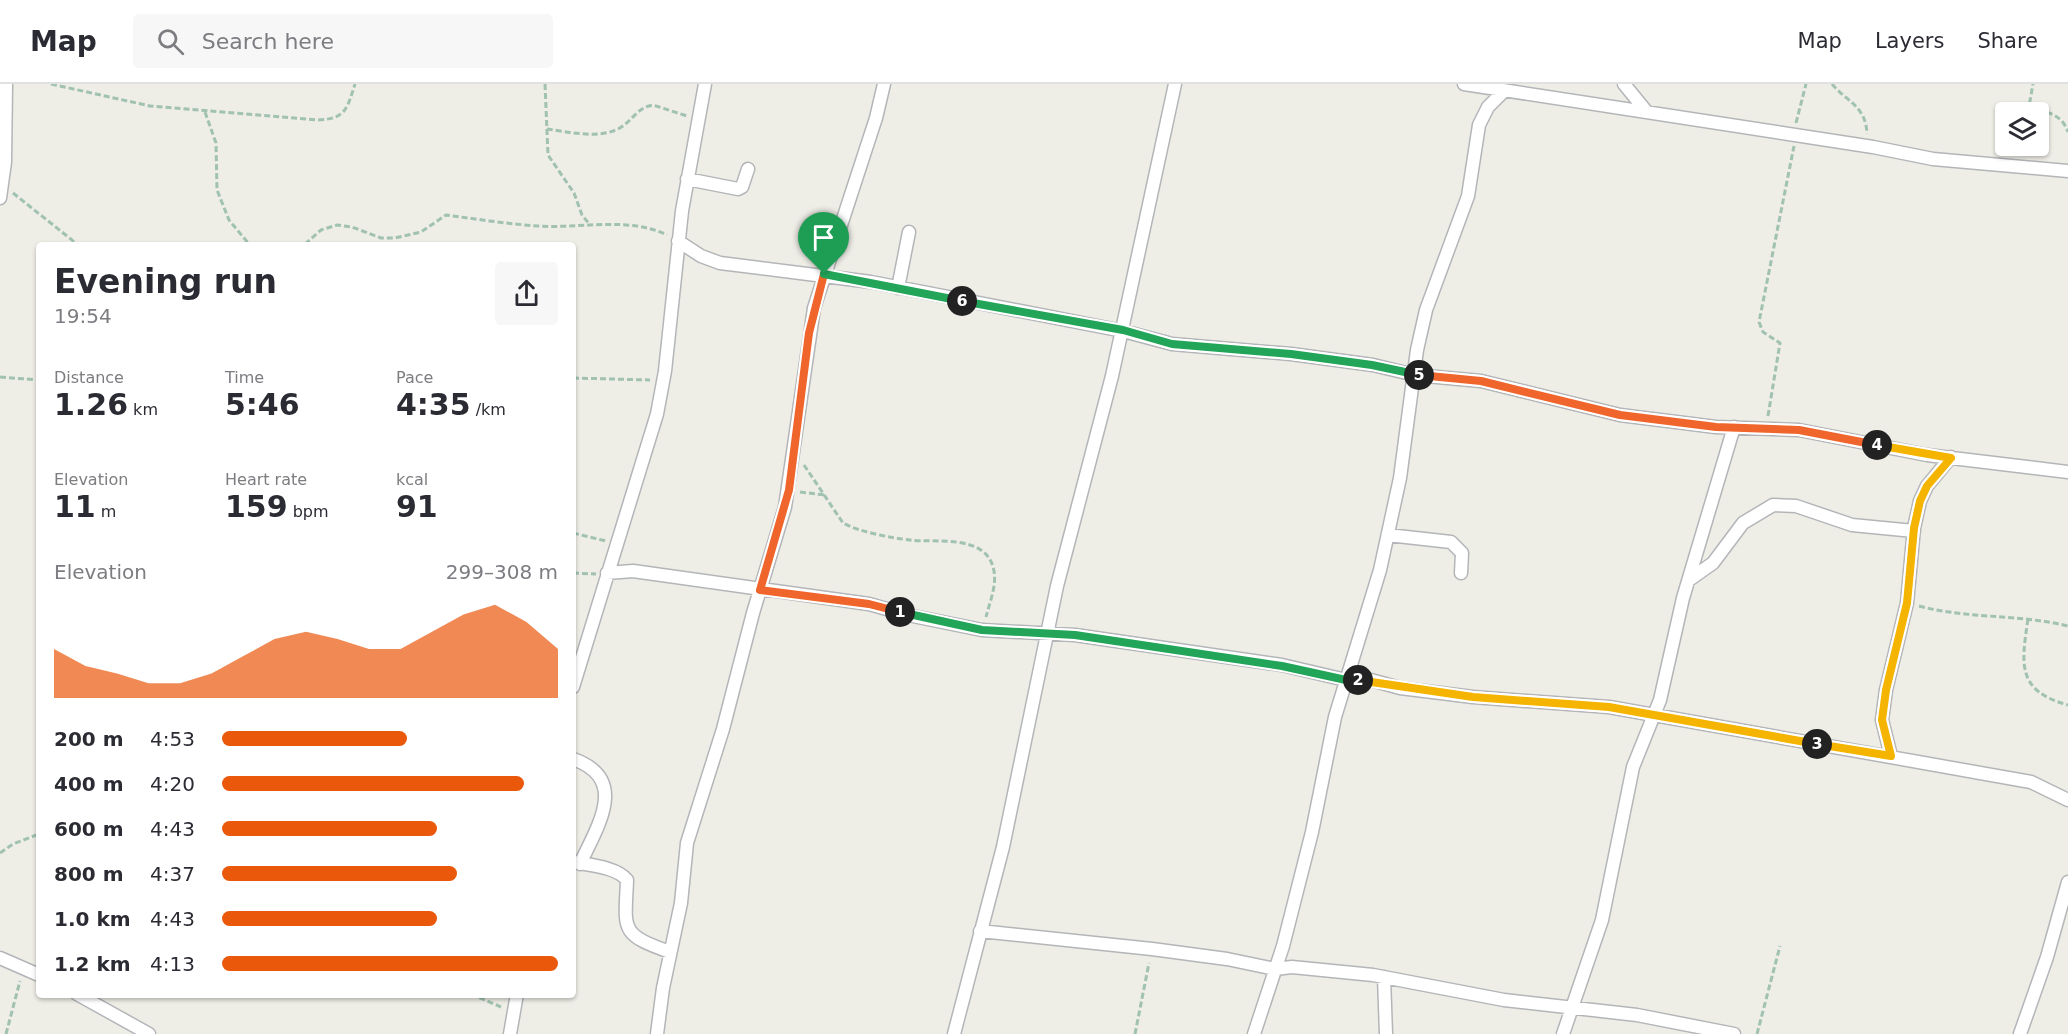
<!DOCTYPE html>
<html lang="en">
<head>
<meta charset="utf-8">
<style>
	:root { --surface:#fff; --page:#f7f7f7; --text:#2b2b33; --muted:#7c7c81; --line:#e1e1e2; --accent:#ea580c }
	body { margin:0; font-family:"DejaVu Sans",sans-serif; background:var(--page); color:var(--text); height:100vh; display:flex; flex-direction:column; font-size:22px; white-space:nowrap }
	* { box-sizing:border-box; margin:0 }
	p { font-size:20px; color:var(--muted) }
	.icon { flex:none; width:33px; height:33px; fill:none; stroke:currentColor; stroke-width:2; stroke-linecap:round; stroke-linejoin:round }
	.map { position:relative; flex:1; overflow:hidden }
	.drawer { position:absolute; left:36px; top:158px; width:540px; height:756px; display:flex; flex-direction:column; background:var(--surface); border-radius:6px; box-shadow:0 2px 4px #0004 }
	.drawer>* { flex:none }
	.tools { position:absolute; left:1995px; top:18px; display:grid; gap:12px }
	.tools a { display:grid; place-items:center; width:54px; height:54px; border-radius:6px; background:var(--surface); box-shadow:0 2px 4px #0004; font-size:30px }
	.pin { position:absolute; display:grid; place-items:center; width:51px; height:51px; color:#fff; margin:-62px -26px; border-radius:50% 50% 50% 0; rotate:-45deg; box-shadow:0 0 6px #0007 }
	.pin .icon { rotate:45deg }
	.km { position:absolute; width:30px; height:30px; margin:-15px; border-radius:50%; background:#222; color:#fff; font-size:16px; line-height:30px; text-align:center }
	.round { display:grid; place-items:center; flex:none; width:63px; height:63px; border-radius:6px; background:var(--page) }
	.head { display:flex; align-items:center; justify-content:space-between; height:102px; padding:0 18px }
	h1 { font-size:33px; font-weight:800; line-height:45px }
	.figures { display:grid; grid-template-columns:repeat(3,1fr); gap:9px; height:102px; padding:6px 18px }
	.figures div { display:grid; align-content:center }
	.figures b { font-size:30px; font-weight:800 }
	.figures small { font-size:16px; font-weight:400 }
	.figures p { font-size:16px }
	.chart { height:168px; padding:12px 18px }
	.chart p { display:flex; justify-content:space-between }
	.chart svg { width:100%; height:108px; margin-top:6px; fill:var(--accent); opacity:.7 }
	ul { padding:0 18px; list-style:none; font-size:20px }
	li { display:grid; grid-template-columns:96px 72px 1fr; align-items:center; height:45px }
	li i { height:15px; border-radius:8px; background:var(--accent) }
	header { display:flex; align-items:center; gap:36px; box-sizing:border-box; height:84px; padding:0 30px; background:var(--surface); border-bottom:2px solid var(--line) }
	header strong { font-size:28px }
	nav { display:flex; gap:33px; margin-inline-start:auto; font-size:21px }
	.search { width:420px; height:54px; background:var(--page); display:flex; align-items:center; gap:15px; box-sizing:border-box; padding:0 21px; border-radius:6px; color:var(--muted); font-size:22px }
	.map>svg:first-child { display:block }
</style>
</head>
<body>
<header>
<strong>Map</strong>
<div class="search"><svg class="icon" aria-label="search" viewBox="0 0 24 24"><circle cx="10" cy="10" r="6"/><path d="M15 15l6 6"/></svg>Search here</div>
<nav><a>Map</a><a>Layers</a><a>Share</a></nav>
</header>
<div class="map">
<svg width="2068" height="950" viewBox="0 0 2068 950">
	<rect width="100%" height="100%" fill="#eeede6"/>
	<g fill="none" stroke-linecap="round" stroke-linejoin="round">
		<defs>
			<path id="minor" d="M1464,0l409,63 60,12 135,12
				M1624,0l22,27
				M687,95l51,10 4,-2 6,-18
				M0,114l5,-36 1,-78
				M678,157l23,15 19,7 151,19 252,49 49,13 119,10 82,11 42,10 66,6 139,34 96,12 83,3 128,25 141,17
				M898,204l11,-56
				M1388,451l63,7 11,11 -1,20
				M607,489l26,-2 236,33 39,11 74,15 93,5 207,30 64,15h25l29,8 73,9 136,10 422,75 37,18
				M1689,496l24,-17 30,-40 30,-18 23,1 56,19 62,6
				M573,603l84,-273 8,-43 17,-160 23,-127
				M1891,672l-9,-36 4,-30 21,-87 7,-75 6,-27 7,-15 24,-29
				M573,675c57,20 24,68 7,105
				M573,778c16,3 44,5 54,18 -2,50 -8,54 43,72
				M980,847l172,18 75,10 48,10 17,-2 81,8 131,25 133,15 97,19
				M0,874l39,17
				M1384,893l2,57
				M77,910l72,40
				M510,950l7,-40
				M657,950l6,-46 18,-85 6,-60 36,-114 30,-116 32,-106 29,-199 62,-190 8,-34
				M954,950l49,-187 54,-261 55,-210 63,-292
				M1254,950l29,-88 29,-114 23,-115 45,-147 20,-92 17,-128 9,-40 42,-114 11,-71 9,-18 16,-16
				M1563,950l39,-114 31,-153 27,-67 23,-102 51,-171
				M2020,950l27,-77 21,-75"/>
		</defs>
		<use href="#minor" stroke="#b3b5b9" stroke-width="15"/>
		<path stroke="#a0c2af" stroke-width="3" stroke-dasharray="6 3" stroke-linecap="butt" d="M51,0l99,22 167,14c29,-1 30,-11 38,-36
			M545,0l3,71 26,38 8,22 8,10
			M1832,0c15,18 34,22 35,50
			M2029,25c17,2 33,5 39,23
			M205,28l11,31 1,47 12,30 20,24
			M2028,28l5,-28
			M1796,39l10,-39
			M547,45c21,3 51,10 71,0 14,-7 19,-22 35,-24l34,11
			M2019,71l3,-9
			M13,109l64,51
			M305,160l16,-14 16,-5 15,2 29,11h14l26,-6 25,-17c30,4 62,9 92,11 42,3 90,-10 129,9
			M0,293l39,3
			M573,294l77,2
			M1768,332l12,-73 -17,-11 -4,-10 35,-176
			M804,381l39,58c16,9 49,15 67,17 25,3 74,-6 83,27 5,16 -3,34 -7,50
			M800,408l25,3
			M573,449l33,8
			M573,489l23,1
			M1919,522c49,13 100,8 149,20
			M2028,535c-7,46 -11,72 40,86
			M0,769l13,-9 26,-10
			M471,910l30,13
			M6,950l14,-53
			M1135,950l14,-71
			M1757,950l23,-88"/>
		<use href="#minor" stroke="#fff" stroke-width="12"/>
	</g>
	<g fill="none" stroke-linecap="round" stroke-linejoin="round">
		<defs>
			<path id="split-1" d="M824,190l-15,59 -20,157 -29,100 109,14 31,8"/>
			<path id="split-2" d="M900,528l82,18 93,5 207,31 64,14h12"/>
			<path id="split-3" d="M1358,596l115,17 136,10 208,37"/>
			<path id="split-4" d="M1817,660l74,12 -9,-36 4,-30 21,-87 7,-75 6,-27 7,-15 24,-28 -74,-13"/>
			<path id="split-5" d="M1419,291l62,6 139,34 96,12 83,3 78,15"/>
			<path id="split-6" d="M962,217l161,29 49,14 119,10 81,11 47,10"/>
			<path id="split-7" d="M824,190l138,27"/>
		</defs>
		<use href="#split-1" stroke="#fff" stroke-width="12"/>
		<use href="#split-2" stroke="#fff" stroke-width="12"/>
		<use href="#split-3" stroke="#fff" stroke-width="12"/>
		<use href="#split-4" stroke="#fff" stroke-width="12"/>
		<use href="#split-5" stroke="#fff" stroke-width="12"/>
		<use href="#split-6" stroke="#fff" stroke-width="12"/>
		<use href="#split-7" stroke="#fff" stroke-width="12"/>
		<use href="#split-1" stroke="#f0652b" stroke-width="8"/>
		<use href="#split-2" stroke="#22a559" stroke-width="8"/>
		<use href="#split-3" stroke="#f5b400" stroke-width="8"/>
		<use href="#split-4" stroke="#f5b400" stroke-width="8"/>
		<use href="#split-5" stroke="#f0652b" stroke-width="8"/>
		<use href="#split-6" stroke="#22a559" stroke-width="8"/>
		<use href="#split-7" stroke="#22a559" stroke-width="8"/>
	</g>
</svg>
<div class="tools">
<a><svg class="icon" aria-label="layers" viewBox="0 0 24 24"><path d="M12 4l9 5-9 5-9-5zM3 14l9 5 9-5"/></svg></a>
</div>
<div class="pin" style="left:824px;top:190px;background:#1e9e55"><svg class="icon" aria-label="arrive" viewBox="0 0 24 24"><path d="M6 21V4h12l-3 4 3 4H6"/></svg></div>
<b class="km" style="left:900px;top:528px">1</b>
<b class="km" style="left:1358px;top:596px">2</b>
<b class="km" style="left:1817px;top:660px">3</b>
<b class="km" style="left:1877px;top:361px">4</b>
<b class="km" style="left:1419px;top:291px">5</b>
<b class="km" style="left:962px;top:217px">6</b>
<section class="drawer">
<div class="head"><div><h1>Evening run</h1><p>19:54</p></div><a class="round"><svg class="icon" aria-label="share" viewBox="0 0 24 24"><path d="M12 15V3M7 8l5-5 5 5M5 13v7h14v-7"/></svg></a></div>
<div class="figures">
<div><p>Distance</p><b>1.26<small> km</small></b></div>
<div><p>Time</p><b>5:46</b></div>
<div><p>Pace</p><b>4:35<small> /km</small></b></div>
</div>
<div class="figures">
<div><p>Elevation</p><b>11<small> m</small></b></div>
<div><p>Heart rate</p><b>159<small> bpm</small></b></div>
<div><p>kcal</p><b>91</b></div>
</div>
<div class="chart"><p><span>Elevation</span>299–308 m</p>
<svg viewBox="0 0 160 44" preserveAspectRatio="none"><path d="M0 44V24L10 31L20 34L30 38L40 38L50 34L60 27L70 20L80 17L90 20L100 24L110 24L120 17L130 10L140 6L150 13L160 24V44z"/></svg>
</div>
<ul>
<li><b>200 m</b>4:53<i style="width:55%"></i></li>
<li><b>400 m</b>4:20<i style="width:90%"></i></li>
<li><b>600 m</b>4:43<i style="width:64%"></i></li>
<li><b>800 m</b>4:37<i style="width:70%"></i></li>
<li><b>1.0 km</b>4:43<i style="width:64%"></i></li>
<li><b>1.2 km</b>4:13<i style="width:100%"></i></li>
</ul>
</section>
</div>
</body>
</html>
